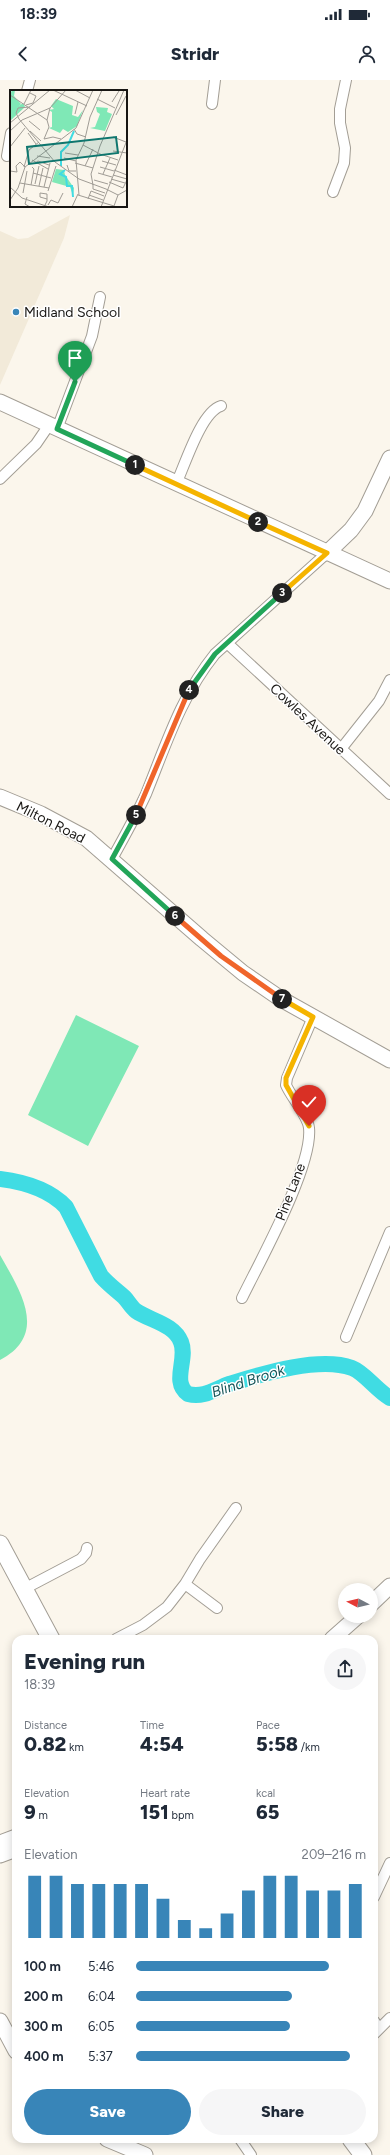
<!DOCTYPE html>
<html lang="en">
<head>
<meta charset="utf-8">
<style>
	:root { --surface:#fff; --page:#f6f6f7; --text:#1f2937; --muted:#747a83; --accent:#3885b8 }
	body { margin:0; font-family:Figtree,sans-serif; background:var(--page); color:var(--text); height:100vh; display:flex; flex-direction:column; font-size:15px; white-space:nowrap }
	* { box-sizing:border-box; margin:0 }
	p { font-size:13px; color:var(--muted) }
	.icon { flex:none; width:22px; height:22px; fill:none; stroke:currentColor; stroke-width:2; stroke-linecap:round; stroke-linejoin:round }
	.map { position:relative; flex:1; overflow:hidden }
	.panel { position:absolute; left:12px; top:1555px; width:366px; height:508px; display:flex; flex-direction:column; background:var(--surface); border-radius:12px; box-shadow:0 2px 10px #0003 }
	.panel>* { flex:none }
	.needle { width:26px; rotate:277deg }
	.fabs { position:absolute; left:338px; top:1503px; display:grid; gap:8px }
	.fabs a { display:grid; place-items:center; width:40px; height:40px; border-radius:50%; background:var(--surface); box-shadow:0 2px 10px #0003; font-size:20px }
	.pin { position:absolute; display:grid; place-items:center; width:34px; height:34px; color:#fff; margin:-41px -17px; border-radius:50% 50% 50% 0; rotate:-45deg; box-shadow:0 0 4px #0007 }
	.pin .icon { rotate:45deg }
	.km { position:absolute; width:20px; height:20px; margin:-10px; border-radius:50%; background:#222; color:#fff; font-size:11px; line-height:20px; text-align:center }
	.round { display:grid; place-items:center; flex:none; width:42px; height:42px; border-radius:21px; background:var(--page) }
	.summary { display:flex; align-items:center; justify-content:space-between; height:68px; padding:0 12px }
	h1 { font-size:22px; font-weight:800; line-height:30px }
	.stats { display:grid; grid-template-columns:repeat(3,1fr); gap:6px; height:68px; padding:4px 12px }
	.stats div { display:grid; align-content:center }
	.stats b { font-size:20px; font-weight:800 }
	.stats small { font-size:11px; font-weight:400 }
	.stats p { font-size:11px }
	.chart { height:112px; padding:8px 12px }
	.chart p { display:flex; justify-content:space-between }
	.chart svg { width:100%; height:72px; margin-top:4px; stroke:var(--accent); stroke-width:6 }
	.cta { display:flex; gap:8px; margin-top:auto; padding:8px 12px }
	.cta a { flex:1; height:46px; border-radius:24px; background:var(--accent); color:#fff; font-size:16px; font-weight:800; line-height:46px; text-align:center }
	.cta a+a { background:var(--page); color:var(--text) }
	ul { padding:0 12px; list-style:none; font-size:13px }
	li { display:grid; grid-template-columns:64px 48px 1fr; align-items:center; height:30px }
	li i { height:10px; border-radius:5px; background:var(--accent) }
	.status { display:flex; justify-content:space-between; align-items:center; height:28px; padding:0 20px; background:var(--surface); direction:ltr }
	.status svg { height:11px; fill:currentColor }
	header { display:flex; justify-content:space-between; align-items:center; height:52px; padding:0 12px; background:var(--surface); font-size:18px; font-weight:800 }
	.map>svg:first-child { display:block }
</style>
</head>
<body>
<div class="status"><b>18:39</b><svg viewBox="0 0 49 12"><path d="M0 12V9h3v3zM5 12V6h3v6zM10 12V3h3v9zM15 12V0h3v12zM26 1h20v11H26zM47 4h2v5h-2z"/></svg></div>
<header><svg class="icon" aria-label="back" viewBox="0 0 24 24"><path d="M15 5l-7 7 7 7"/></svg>Stridr<svg class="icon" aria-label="person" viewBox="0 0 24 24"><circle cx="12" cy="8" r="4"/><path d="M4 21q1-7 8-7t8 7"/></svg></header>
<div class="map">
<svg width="390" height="2075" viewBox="0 0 390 2075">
	<rect width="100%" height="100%" fill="#fbf6ec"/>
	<path fill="#f2ead9" d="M70,135l-6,23 -64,147v-154l18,8 10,-1z"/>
	<path fill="#7fe8b6" d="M76,935l63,31 -51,100 -60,-31z
		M0,1175c19,34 50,79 0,105z"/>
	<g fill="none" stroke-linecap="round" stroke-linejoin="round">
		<path stroke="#40dce3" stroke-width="16" d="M0,1099c24,3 49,10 66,28l35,69c7,8 15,14 23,21 4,4 7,10 12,14 15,10 38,13 45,31 7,17 -10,40 7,52 16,4 27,-5 41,-10 33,-10 90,-28 123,-16 13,5 24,22 38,30"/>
		<defs>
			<path id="street" d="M27,11l3,-11
				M212,24l3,-24
				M7,76l4,-23
				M333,112l11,-29 1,-15 -5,-25v-14l6,-29
				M57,349l35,-93 8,-39
				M0,399l36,-35 13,-19
				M176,404c9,-19 25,-72 45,-78
				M227,563l163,151
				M341,669l38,-48 11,-21
				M112,779c12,-22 24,-43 34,-65 20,-49 35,-98 69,-140l112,-101
				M242,1218c18,-37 71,-132 67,-170 -1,-12 -18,-31 -23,-43l1,-7 26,-61
				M346,1257l44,-105
				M185,1504l32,24
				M24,1509l57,-30 5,-6 1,-5
				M116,1559l27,-14 24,-18 18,-23 15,-25 36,-51
				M374,1817l16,-34
				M374,1941l5,8
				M374,1954l16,-16
				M240,2059l11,16"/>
			<path id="secondary" d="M0,322l390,179
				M327,473l24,-23 14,-19 25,-53
				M0,717l41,17 45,24 116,101 41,34 38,26 109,61
				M371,1524l19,-18
				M332,1559l26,-23
				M0,1763l16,-6
				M0,1775l16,-6
				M0,1941l16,30
				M107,2059l38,16"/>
			<path id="primary" d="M0,1464l51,95
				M351,2059l12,16"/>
		</defs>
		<use href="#street" stroke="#a39e95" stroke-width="12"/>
		<use href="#secondary" stroke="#a39e95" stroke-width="17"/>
		<use href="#primary" stroke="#a39e95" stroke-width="19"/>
		<use href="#street" stroke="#fff" stroke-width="10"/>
		<use href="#secondary" stroke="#fff" stroke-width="15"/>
		<use href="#primary" stroke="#fff" stroke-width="17"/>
	</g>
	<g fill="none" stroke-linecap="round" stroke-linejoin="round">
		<defs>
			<path id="split-1" d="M75,302l-18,47 78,36"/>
			<path id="split-2" d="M135,385l123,57"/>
			<path id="split-3" d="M258,442l69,31 -45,40"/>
			<path id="split-4" d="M189,610l26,-36 67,-61"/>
			<path id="split-5" d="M136,735l53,-125"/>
			<path id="split-6" d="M136,735l-24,44 63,57"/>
			<path id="split-7" d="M175,836l46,40 61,43"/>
			<path id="split-8" d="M282,919l31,18 -27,61v7l23,41"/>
		</defs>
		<use href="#split-1" stroke="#fff" stroke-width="8"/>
		<use href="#split-2" stroke="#fff" stroke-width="8"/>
		<use href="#split-3" stroke="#fff" stroke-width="8"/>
		<use href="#split-4" stroke="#fff" stroke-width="8"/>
		<use href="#split-5" stroke="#fff" stroke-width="8"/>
		<use href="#split-6" stroke="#fff" stroke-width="8"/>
		<use href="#split-7" stroke="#fff" stroke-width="8"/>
		<use href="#split-8" stroke="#fff" stroke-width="8"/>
		<use href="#split-1" stroke="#22a559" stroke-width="5"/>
		<use href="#split-2" stroke="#f5b400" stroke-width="5"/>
		<use href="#split-3" stroke="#f5b400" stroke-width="5"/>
		<use href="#split-4" stroke="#22a559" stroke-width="5"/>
		<use href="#split-5" stroke="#f0652b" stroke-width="5"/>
		<use href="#split-6" stroke="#22a559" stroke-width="5"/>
		<use href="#split-7" stroke="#f0652b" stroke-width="5"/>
		<use href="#split-8" stroke="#f5b400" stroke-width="5"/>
	</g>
	<circle fill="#3885b8" stroke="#fff" stroke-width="1.5" cx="16" cy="232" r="4"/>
	<g text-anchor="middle" stroke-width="3" stroke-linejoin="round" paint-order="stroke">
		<g font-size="14" fill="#181613" stroke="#fff" text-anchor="start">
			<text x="24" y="237">Midland School</text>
		</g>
		<g font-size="14" fill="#181613" stroke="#fff">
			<text transform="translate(308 639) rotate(43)" y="5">Cowles Avenue</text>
			<text transform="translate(51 742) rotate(27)" y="5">Milton Road</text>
			<text transform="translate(290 1112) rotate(-69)" y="5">Pine Lane</text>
		</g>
		<g font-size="15" font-style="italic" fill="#175659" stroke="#fff">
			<text transform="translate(248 1301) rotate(-18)" y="5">Blind Brook</text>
		</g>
	</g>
	<g transform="translate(10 10)">
		<rect width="117" height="117" fill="#fbf6ec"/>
		<path d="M2,0h3l-1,6 7,8 -2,2 4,-3 2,4 -15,14v-26zM46,9l17,7 -1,9 6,2 5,-7 -6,16 -9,6 -5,-3 -3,4 -11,-5 3,-1v-15l-3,-2 5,-1 -3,-3zM86,17l12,1 -1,4 5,2 -7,17 -15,-3 5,-1 5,-13 -3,-2zM46,79l8,1 1,5 9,13 -1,7 -3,-8 -18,-5z" fill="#7fe8b6"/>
		<path fill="none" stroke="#40dce3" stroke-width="2" d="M51,76v-14l7,-7 6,-14M55,80l-5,4 6,3 1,9h5l1,11"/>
		<path fill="none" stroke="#a09c95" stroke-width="1" d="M43,0l34,16M65,0l15,8M0,5l37,25 2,7 -5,12M87,9l18,9M102,12l7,-11M14,14l7,-14M16,15l7,-2 3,-7 -6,-3M65,24l3,-12M106,25l10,-19M9,29l36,43 24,17 27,10M9,29l-3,-6 2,-5 12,-1M37,30l3,-12M19,31l11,9M0,33l40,-33M64,39l3,5 9,3M0,41l12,-11 28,-12 16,-18M20,41l11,10M18,43l8,11M103,47l13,5M34,49l9,-2 8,2M73,55l17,9 18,6M0,57l15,-19M103,61l14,2M55,63l13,2M27,66l13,2M54,68l12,3M22,70l16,9M92,71l14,4M25,73l3,-2 11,4M65,73l18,5M57,75l2,6h7M75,76l8,-17M14,77l5,-17 10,-8M90,77l14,4M104,80l13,5M0,81l7,1 -1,-6 4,-4 5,5M23,83l18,5M88,83l14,4M93,84l7,-16M103,85l14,4M101,89l14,4M84,90l14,4M99,92l14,6 4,-8M10,93l29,5M25,94l4,-18M83,94v5l12,4M21,95l3,-16 -2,-2M83,95l-2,-11 9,-28 24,-56M29,96l4,-18M0,97l12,11 27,9M34,97l6,-24M96,99l12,6M38,101l8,-25M13,103l4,-22M68,105l36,11 4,-11 9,-5M69,105l-3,-35 8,-17 6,-26 12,-27M79,105l14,5M17,107l-2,7 5,3M78,109l3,-8 13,5M0,110l8,-12 7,-21 51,-39 17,-38M38,115l3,-5 7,3 5,-10M34,117l3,-6v-7l-7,-1v4l7,2M62,117l6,-13M91,117l26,-67"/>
		<path fill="#0f766e" fill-opacity="0.15" stroke="#0f766e" stroke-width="2" d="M106,47l2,16 -89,11 -2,-17z"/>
		<rect width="117" height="117" fill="none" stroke="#181613" stroke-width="2"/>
	</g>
</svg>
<div class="fabs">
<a><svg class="needle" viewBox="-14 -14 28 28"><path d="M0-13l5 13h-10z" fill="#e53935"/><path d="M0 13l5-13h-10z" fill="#747a83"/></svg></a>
</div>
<div class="pin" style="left:75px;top:302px;background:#1e9e55"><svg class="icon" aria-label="arrive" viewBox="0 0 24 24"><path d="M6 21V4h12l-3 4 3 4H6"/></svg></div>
<div class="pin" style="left:309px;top:1046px;background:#d93025"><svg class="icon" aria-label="check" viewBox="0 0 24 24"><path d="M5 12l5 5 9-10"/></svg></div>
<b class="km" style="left:135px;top:385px">1</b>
<b class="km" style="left:258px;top:442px">2</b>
<b class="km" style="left:282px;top:513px">3</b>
<b class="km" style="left:189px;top:610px">4</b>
<b class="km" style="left:136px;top:735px">5</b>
<b class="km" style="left:175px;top:836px">6</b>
<b class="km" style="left:282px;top:919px">7</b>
<section class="panel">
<div class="summary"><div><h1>Evening run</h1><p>18:39</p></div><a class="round"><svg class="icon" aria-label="share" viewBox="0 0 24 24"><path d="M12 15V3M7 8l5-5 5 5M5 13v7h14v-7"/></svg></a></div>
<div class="stats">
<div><p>Distance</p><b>0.82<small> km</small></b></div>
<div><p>Time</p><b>4:54</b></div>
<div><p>Pace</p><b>5:58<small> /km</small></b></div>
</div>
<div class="stats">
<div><p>Elevation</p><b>9<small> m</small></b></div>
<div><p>Heart rate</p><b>151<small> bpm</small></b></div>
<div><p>kcal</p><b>65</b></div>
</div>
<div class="chart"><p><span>Elevation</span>209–216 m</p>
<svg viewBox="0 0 160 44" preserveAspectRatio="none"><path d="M5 44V6M15 44V6M25 44V11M35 44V11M45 44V11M55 44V11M65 44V20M75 44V33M85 44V38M95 44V29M105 44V15M115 44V6M125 44V6M135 44V15M145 44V15M155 44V11"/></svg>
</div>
<ul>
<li><b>100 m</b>5:46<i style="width:84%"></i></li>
<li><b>200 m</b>6:04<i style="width:68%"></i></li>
<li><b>300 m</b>6:05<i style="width:67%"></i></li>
<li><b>400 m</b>5:37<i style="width:93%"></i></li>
</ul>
<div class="cta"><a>Save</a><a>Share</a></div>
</section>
</div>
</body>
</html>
